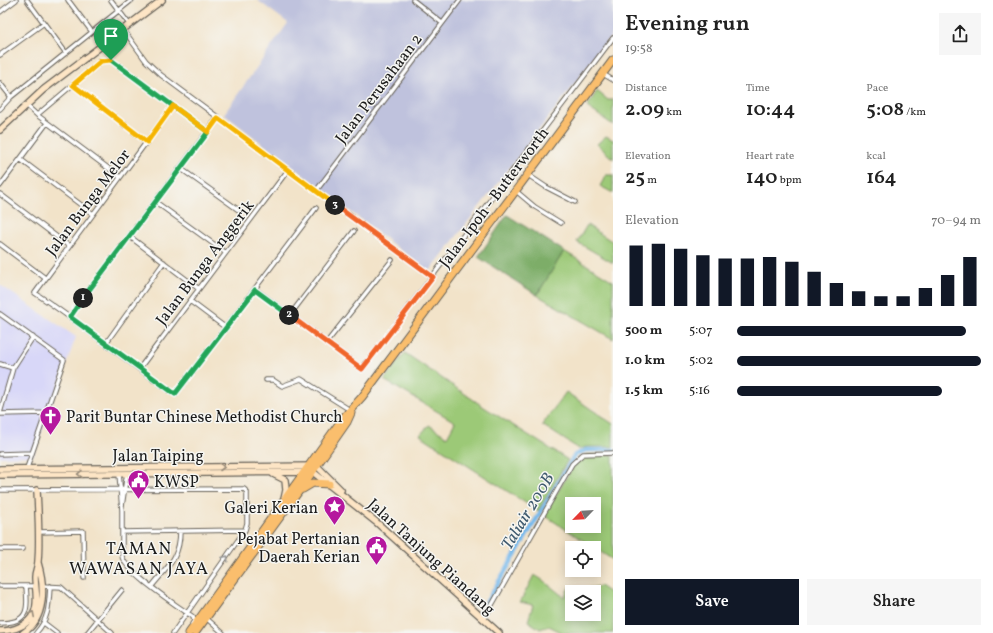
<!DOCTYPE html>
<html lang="en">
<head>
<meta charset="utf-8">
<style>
	:root { --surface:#fff; --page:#f6f6f6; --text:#222; --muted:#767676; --accent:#111827 }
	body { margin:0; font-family:Vollkorn,serif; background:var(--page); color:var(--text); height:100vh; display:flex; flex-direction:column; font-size:15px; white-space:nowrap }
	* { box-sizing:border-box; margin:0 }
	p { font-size:13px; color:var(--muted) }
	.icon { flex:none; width:22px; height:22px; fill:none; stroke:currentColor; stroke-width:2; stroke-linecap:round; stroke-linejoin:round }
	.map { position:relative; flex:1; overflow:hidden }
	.details { display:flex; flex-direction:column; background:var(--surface); width:380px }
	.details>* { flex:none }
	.needle { width:26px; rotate:245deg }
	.controls { position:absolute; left:565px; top:497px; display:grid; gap:8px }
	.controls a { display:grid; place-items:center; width:36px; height:36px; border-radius:0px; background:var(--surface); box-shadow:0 2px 10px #0003; font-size:20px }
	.pin { position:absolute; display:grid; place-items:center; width:34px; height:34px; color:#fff; margin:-41px -17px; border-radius:50% 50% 50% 0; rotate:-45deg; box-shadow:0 0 4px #0007 }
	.pin .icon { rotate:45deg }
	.km { position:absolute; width:20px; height:20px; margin:-10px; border-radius:50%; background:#222; color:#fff; font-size:11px; line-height:20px; text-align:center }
	.round { display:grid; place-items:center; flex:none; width:42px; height:42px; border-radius:0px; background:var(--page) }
	.headline { display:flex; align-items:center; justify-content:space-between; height:68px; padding:0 12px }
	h1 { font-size:22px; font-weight:600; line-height:30px }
	.stats { display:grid; grid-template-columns:repeat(3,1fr); gap:6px; height:68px; padding:4px 12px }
	.stats div { display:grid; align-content:center }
	.stats b { font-size:20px; font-weight:600 }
	.stats small { font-size:11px; font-weight:400 }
	.stats p { font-size:11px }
	.chart { height:112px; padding:8px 12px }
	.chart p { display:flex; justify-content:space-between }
	.chart svg { width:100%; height:72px; margin-top:4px; stroke:var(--accent); stroke-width:6 }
	.action { display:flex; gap:8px; margin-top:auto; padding:8px 12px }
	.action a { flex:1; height:46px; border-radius:0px; background:var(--accent); color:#fff; font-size:16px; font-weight:600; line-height:46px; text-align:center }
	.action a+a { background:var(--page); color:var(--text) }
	ul { padding:0 12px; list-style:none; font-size:13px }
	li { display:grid; grid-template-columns:64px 48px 1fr; align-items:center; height:30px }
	li i { height:10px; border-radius:5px; background:var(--accent) }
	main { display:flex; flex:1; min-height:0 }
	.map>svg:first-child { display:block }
</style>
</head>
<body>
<main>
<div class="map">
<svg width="613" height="633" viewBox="0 0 613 633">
	<rect width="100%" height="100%" fill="#f6f6f2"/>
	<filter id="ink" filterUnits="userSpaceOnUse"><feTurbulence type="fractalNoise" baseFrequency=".025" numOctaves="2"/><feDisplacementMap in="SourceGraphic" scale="8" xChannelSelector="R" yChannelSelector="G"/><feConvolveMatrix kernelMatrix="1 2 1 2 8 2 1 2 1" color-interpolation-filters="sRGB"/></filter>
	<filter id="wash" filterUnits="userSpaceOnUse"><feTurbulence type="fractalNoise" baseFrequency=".012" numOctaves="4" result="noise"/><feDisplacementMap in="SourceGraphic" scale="16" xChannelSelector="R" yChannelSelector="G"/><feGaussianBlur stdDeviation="0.9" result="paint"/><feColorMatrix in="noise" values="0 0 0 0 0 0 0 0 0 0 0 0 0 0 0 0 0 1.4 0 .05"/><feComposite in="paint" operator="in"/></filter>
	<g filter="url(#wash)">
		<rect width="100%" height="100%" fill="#f2e3c9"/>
		<path fill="#d8d7f8" d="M0,285l76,52 -43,119 -33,1z"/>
		<path fill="#bfc2dd" d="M257,0h356v34l-184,238 -205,-158 64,-91z"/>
		<path fill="#9cc977" stroke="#5c724a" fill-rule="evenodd" d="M597,91l11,9h5v25l-26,-18z
			M606,136l7,4v19l-16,-15z
			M606,175h7v18l-13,-7z
			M587,225l26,17v21l-36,-21z
			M564,251l49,30v58l-76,-44z
			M405,353l79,54 84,53 -30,51 -118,-76 9,-10 18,12 8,-15 -71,-42z
			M566,392l47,32v23h-26l-8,2 -37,-24z
			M586,455h27v105l-69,-45 30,-50zM572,504h22v22h-22z
			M534,575c12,6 19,14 30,22l6,-11 7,5 23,-5 13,9v38h-50l-14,-7 -9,3 -12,-8 5,-16 -13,-3zM572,592h22v22h-22z"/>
		<path fill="#7dad68" stroke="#4c6442" d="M507,215l57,36 -27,44 -59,-38z"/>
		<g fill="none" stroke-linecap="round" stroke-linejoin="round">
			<path stroke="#76b9ec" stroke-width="4.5" d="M480,613l95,-158 11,-5h27"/>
		</g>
	</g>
	<g filter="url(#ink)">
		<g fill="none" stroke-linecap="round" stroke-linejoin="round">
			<defs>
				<path id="street" d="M27,0l39,53
					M68,0l24,32
					M111,0l18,24
					M413,0l29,23
					M0,12l16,-12
					M123,29l23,32 15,14 272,202
					M0,55l44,-32
					M603,74l10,6
					M0,83l11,14
					M73,85l74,57
					M26,105l11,10 83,62
					M173,106l-138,187c48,32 92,69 140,101l141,-186
					M0,109l11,-12 121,-97
					M37,115l64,-54 10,-1 97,72
					M20,159l73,55
					M180,168l60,43
					M528,175l18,12 29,15
					M0,186l47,-63
					M316,191l144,-191
					M516,191l19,16 26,16
					M0,194l69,52
					M157,203l69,50
					M129,236l70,53
					M0,244l45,34
					M255,289l107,80 251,-331
					M190,301l36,27
					M0,314l64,46 -37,108
					M290,315l64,-84
					M69,317l149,-200
					M327,342l65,-82
					M106,343l58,-81
					M0,364l13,4
					M139,369l149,-199
					M266,380h7l9,6 19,-7 49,31
					M0,413l13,-45 20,-31
					M0,414l46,-1
					M0,454l32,-1
					M119,473l3,37v46c2,15 56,50 71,61l1,4 -2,3
					M0,490l244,-1 3,3v31l-2,7 -72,103
					M122,506l5,-33
					M39,532l44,-1 1,47
					M122,532l123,-2
					M0,549h23
					M0,586h36
					M42,586l19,1 51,46
					M152,586c16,-20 28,-28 28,-55
					M206,618l17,15
					M484,619l88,-155 11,-10 30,-1
					M0,623c29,0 28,-13 26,-37
					M44,623l13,10
					M36,633c13,-14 13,-29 14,-47
					M87,633l35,-43"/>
				<path id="secondary" d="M0,130l43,-40 119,-90
					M0,469l317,-3 24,24
					M273,474l12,6 1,10 -2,9
					M0,475l313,-3 63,50 123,111
					M0,631c13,0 28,-5 34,-18 5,-11 1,-25 1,-36 0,-6 3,-10 3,-16 2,-23 0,-47 -1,-71
					M23,633c23,-14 22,-47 15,-70"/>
				<path id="highway" d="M303,489l10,-6 16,1
					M189,633l154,-215 19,-21 251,-337
					M195,633l104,-142 48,-69 4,-9"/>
			</defs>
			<use href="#street" stroke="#676259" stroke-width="5.5"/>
			<use href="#secondary" stroke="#676259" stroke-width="8"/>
			<use href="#highway" stroke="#676259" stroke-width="9"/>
			<use href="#street" stroke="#fff" stroke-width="3.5"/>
			<use href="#secondary" stroke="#fde5c5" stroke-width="5.5"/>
			<use href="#highway" stroke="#fabe6d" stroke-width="7"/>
		</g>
		<defs><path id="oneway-chevron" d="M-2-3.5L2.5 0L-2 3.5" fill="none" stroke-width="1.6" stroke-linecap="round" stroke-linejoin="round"/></defs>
		<g stroke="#988b79">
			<use href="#oneway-chevron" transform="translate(222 467)"/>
			<use href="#oneway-chevron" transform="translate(80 474) rotate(179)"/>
			<use href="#oneway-chevron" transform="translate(32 614) rotate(-63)"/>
		</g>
		<use stroke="#999" href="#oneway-chevron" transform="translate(226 558) rotate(-55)"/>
	</g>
	<g fill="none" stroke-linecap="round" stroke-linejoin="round" filter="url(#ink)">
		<defs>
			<path id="split-1" d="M83,298l125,-166 -97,-72"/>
			<path id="split-2" d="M83,298l-13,19 105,77 80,-104 34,25"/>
			<path id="split-3" d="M289,315l73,54 71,-92 -98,-72"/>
			<path id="split-4" d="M111,60l-10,1 -28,24 74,57 26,-36 35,26 10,-14 117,87"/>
		</defs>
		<use href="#split-1" stroke="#fff" stroke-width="8"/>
		<use href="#split-2" stroke="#fff" stroke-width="8"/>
		<use href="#split-3" stroke="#fff" stroke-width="8"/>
		<use href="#split-4" stroke="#fff" stroke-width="8"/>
		<use href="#split-1" stroke="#22a559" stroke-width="5"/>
		<use href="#split-2" stroke="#22a559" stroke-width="5"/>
		<use href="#split-3" stroke="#f0652b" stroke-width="5"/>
		<use href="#split-4" stroke="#f5b400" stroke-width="5"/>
	</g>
	<defs>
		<symbol id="church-pin" viewBox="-11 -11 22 30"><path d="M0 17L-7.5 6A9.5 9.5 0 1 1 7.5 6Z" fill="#b5179e" stroke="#f6f6f2"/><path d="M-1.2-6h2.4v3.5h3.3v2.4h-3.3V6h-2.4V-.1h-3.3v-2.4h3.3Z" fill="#fff"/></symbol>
		<symbol id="civic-pin" viewBox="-11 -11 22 30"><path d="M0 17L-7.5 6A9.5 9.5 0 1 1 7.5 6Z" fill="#b5179e" stroke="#f6f6f2"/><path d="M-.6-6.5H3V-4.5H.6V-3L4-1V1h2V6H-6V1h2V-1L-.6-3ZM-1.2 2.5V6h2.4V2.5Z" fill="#fff"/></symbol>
		<symbol id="sight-pin" viewBox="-11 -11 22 30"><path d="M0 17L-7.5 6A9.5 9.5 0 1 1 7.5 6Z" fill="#b5179e" stroke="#f6f6f2"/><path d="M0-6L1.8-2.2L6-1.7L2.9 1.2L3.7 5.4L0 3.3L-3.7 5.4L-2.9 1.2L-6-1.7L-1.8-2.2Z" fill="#fff"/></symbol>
	</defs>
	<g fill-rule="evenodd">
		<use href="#church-pin" x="38" y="404" width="25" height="34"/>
		<use href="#civic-pin" x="126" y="468" width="25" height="34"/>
		<use href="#sight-pin" x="322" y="494" width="25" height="34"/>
		<use href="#civic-pin" x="364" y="534" width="25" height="34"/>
	</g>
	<g text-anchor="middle" stroke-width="3" stroke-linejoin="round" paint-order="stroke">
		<g font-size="16" fill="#1c1c1c" stroke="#f6f6f2">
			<text transform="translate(378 88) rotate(-53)" y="6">Jalan Perusahaan 2</text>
			<text transform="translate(493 197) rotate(-53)" y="6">Jalan Ipoh - Butterworth</text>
			<text transform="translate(87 202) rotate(-53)" y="6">Jalan Bunga Melor</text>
			<text transform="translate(204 262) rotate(-53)" y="6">Jalan Bunga Anggerik</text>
			<text x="158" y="461">Jalan Taiping</text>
			<text transform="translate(432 556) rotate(42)" y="6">Jalan Tanjung Piandang</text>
		</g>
		<g font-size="16" fill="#1c1c1c" stroke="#f6f6f2" text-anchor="start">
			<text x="66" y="422">Parit Buntar Chinese Methodist Church</text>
			<text x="154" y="487">KWSP</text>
			<text x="318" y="513" text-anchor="end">Galeri Kerian</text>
			<text x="360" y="544" text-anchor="end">Pejabat Pertanian<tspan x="360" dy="18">Daerah Kerian</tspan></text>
		</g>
		<g font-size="17" font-style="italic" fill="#405b6f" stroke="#f6f6f2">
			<text transform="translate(527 511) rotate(-59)" y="6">Taliair 200B</text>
		</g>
		<g font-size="17" letter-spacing="1" fill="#1c1c1c" stroke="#f6f6f2">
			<text x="139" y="554">TAMAN<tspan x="139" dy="20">WAWASAN JAYA</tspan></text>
		</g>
	</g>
</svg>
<div class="controls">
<a><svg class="needle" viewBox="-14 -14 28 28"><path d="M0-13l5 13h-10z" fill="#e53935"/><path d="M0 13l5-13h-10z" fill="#767676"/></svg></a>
<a><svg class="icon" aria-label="locate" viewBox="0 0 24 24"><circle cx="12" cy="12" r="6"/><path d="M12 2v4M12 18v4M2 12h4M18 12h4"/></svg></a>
<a><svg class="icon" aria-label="layers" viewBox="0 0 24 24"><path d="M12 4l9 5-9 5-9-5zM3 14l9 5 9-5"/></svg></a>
</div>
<div class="pin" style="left:111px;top:60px;background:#1e9e55"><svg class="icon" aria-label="arrive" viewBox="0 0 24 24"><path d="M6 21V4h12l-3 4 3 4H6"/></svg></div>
<b class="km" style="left:83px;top:298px">1</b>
<b class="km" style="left:289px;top:315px">2</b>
<b class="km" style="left:335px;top:205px">3</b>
</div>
<section class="details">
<div class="headline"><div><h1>Evening run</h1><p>19:58</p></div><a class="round"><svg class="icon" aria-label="share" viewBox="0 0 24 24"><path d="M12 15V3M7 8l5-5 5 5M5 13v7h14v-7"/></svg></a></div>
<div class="stats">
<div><p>Distance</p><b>2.09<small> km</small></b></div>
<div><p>Time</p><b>10:44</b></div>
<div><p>Pace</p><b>5:08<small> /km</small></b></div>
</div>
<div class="stats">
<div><p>Elevation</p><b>25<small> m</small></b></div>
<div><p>Heart rate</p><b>140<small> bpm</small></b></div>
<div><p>kcal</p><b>164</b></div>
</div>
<div class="chart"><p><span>Elevation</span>70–94 m</p>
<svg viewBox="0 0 160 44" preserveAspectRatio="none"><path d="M5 44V7M15 44V6M25 44V9M35 44V13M45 44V15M55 44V15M65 44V14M75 44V17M85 44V23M95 44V30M105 44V35M115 44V38M125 44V38M135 44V33M145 44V25M155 44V14"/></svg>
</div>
<ul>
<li><b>500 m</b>5:07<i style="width:94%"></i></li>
<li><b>1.0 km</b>5:02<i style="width:100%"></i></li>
<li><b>1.5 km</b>5:16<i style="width:84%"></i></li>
</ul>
<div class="action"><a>Save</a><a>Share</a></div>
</section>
</main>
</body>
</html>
